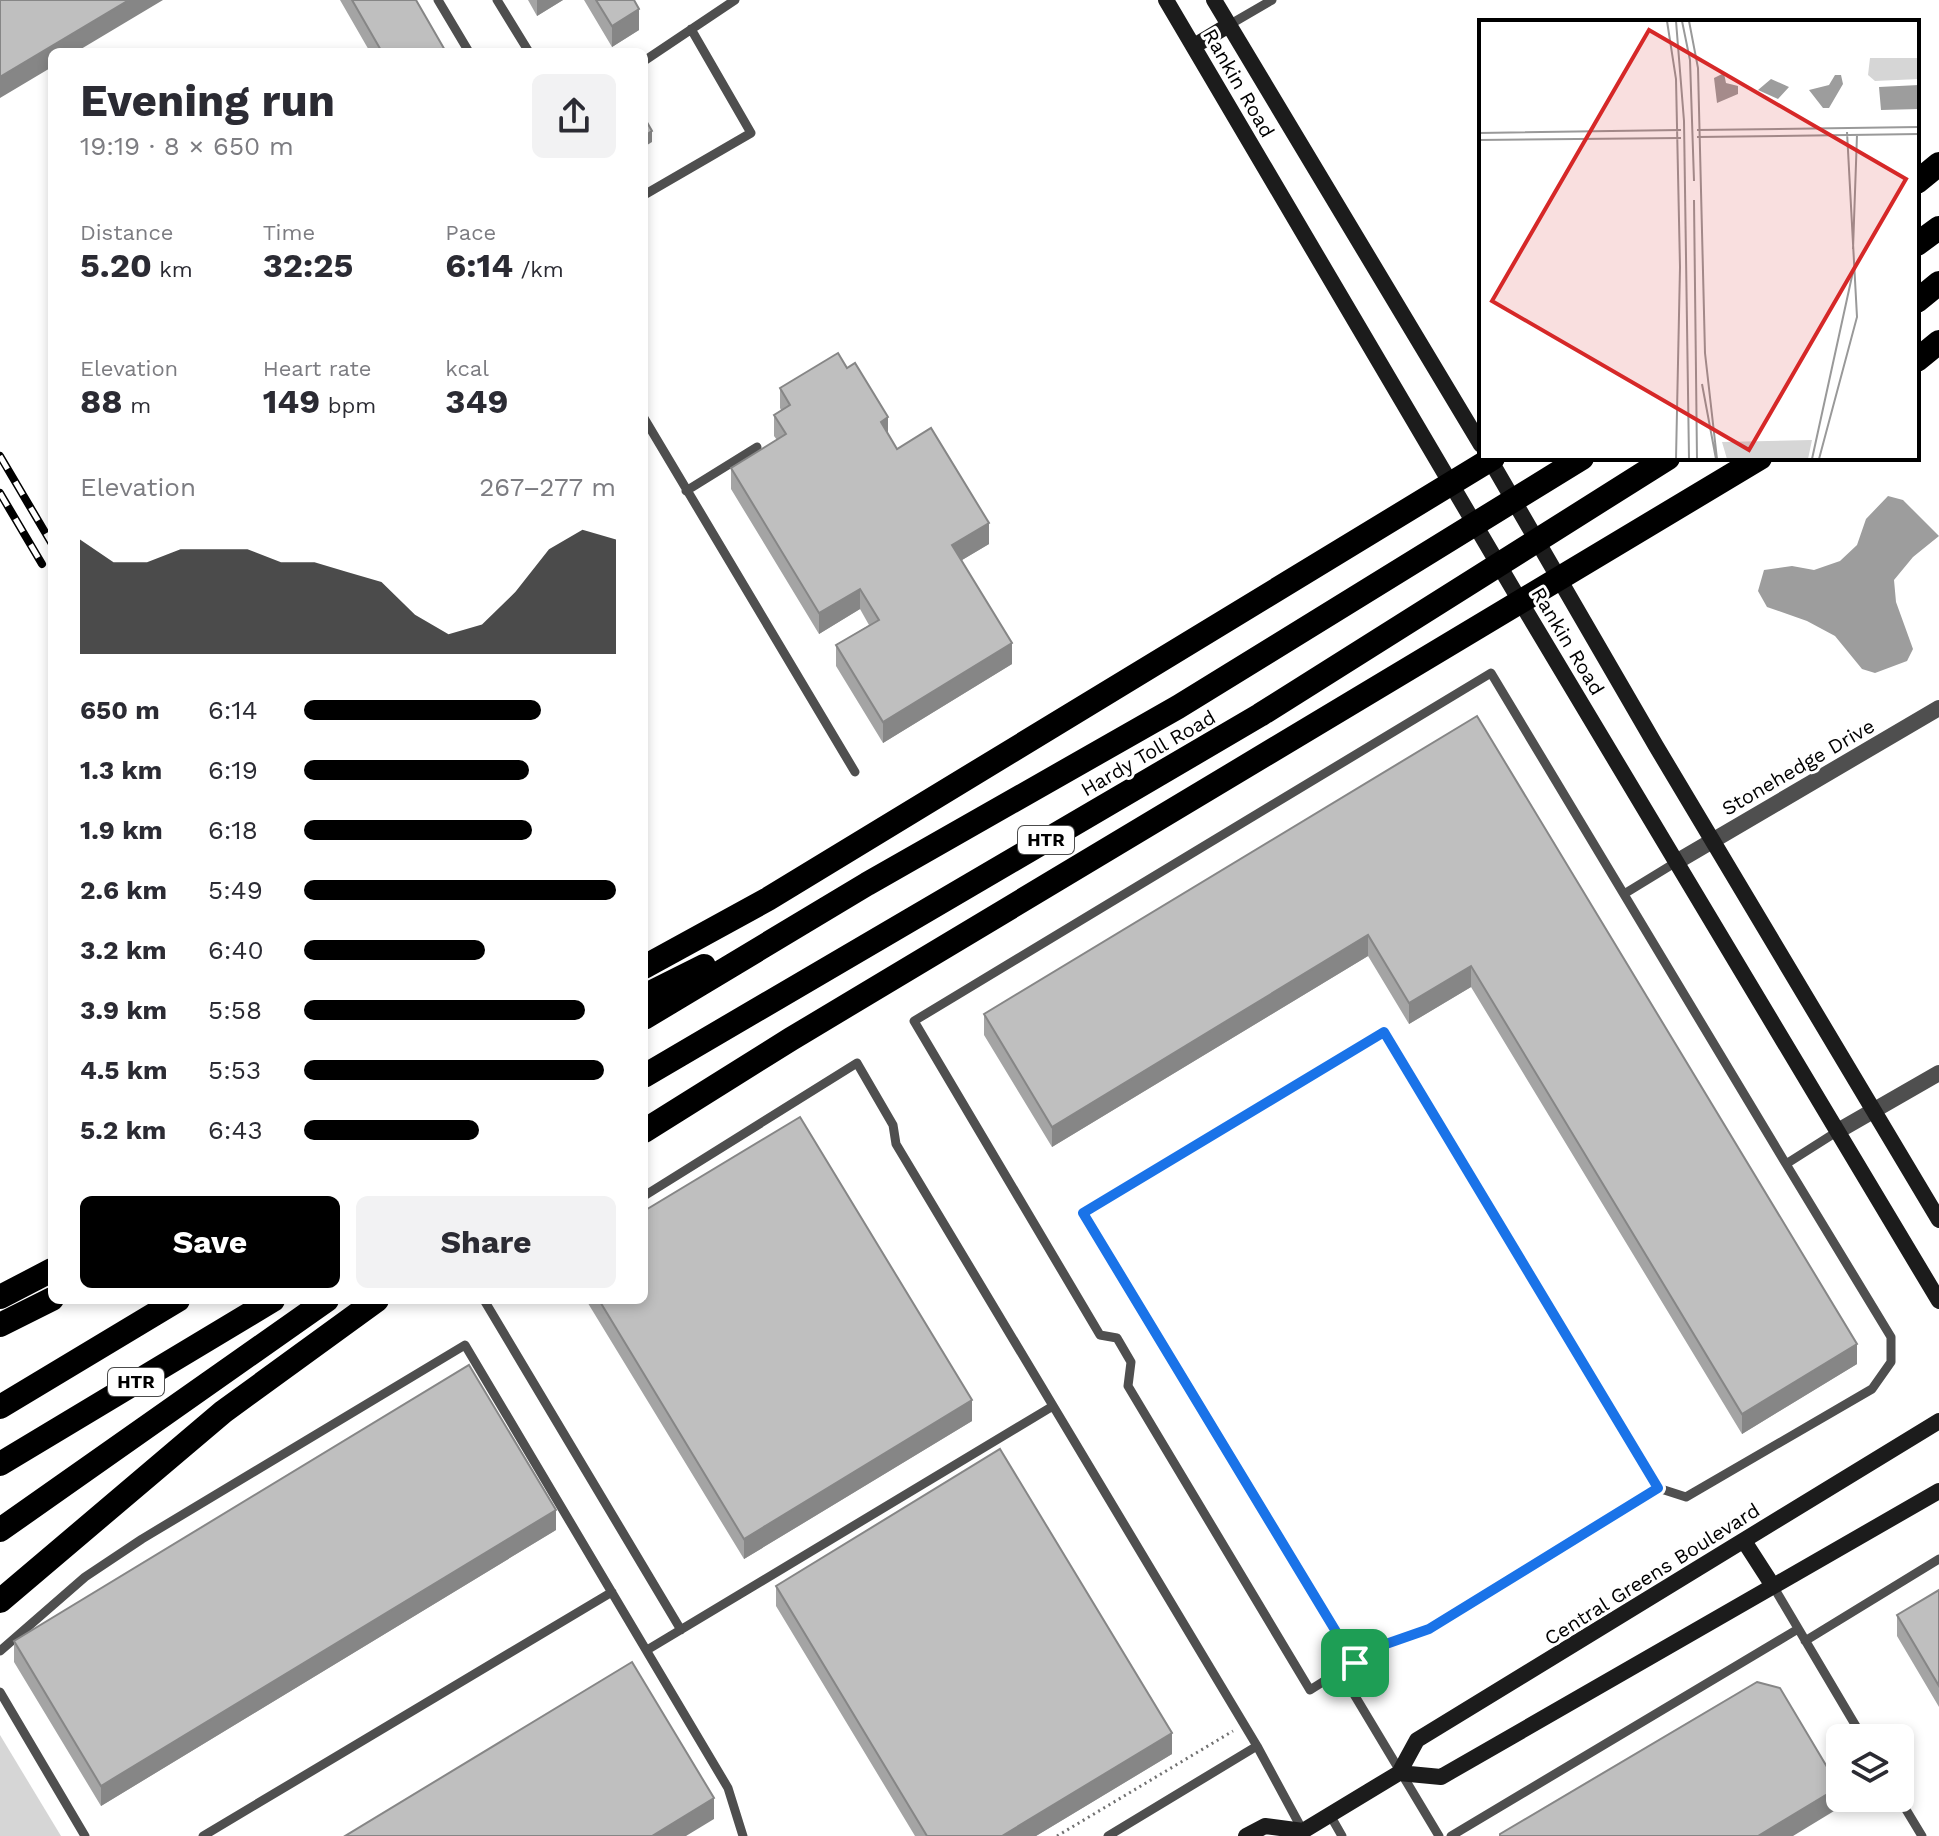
<!DOCTYPE html>
<html lang="en">
<head>
<meta charset="utf-8">
<style>
	:root { --surface:#fff; --page:#f2f2f3; --text:#2b2b33; --muted:#7c7c81; --accent:#000 }
	body { margin:0; font-family:"Work Sans",sans-serif; background:var(--page); color:var(--text); height:100vh; display:flex; flex-direction:column; font-size:30px; white-space:nowrap }
	* { box-sizing:border-box; margin:0 }
	p { font-size:26px; color:var(--muted) }
	.icon { flex:none; width:44px; height:44px; fill:none; stroke:currentColor; stroke-width:2; stroke-linecap:round; stroke-linejoin:round }
	.map { position:relative; flex:1; overflow:hidden }
	.details { position:absolute; left:48px; top:48px; width:600px; height:1256px; display:flex; flex-direction:column; background:var(--surface); border-radius:12px; box-shadow:0 4px 12px #0003 }
	.details>* { flex:none }
	.fabs { position:absolute; left:1826px; top:1724px; display:grid; gap:16px }
	.fabs a { display:grid; place-items:center; width:88px; height:88px; border-radius:12px; background:var(--surface); box-shadow:0 4px 12px #0003; font-size:40px }
	.pin { position:absolute; display:grid; place-items:center; width:68px; height:68px; color:#fff; margin:-34px; border-radius:16px; box-shadow:0 4px 12px #0006 }
	.round { display:grid; place-items:center; flex:none; width:84px; height:84px; border-radius:12px; background:var(--page) }
	.headline { display:flex; align-items:center; justify-content:space-between; height:136px; padding:0 32px }
	h1 { font-size:44px; font-weight:700; line-height:60px }
	.stats { display:grid; grid-template-columns:repeat(3,1fr); gap:12px; height:136px; padding:8px 32px }
	.stats div { display:grid; align-content:center }
	.stats b { font-size:34px; font-weight:700 }
	.stats small { font-size:22px; font-weight:400 }
	.stats p { font-size:22px }
	.chart { height:224px; padding:16px 32px }
	.chart p { display:flex; justify-content:space-between }
	.chart svg { width:100%; height:144px; margin-top:8px; fill:var(--accent); opacity:.7 }
	.cta { display:flex; gap:16px; margin-top:auto; padding:16px 32px }
	.cta a { flex:1; height:92px; border-radius:12px; background:var(--accent); color:#fff; font-size:32px; font-weight:700; line-height:92px; text-align:center }
	.cta a+a { background:var(--page); color:var(--text) }
	ul { padding:0 32px; list-style:none; font-size:26px }
	li { display:grid; grid-template-columns:128px 96px 1fr; align-items:center; height:60px }
	li i { height:20px; border-radius:10px; background:var(--accent) }
	.map>svg:first-child { display:block }
</style>
</head>
<body>
<div class="map">
<svg width="1939" height="1836" viewBox="0 0 1939 1836">
	<rect width="100%" height="100%" fill="#fff"/>
	<path fill="#d6d6d6" d="M0,1735l61,101h-61z"/>
	<path fill="#9d9d9d" d="M1888,496l15,4 36,36 -26,21 -19,23 2,22 17,47 -6,12 -32,12 -13,-4 -27,-33 -28,-15 -40,-14 -9,-16 6,-21 28,-4 22,4 26,-9 17,-16 9,-26z"/>
	<g fill="none" stroke-linecap="round" stroke-linejoin="round">
		<path stroke="#717171" stroke-width="3" stroke-dasharray="2 4" stroke-linecap="butt" d="M1057,1836l176,-105"/>
		<path stroke="#4f4f4f" stroke-width="9" d="M438,0l31,52
			M497,0l32,52
			M1229,25l43,-25
			M644,61l91,-61
			M644,195l107,-62 -60,-104
			M644,418l211,354
			M686,491l71,-44
			M1624,894l54,-33
			M644,1196l213,-133 36,62 3,19 361,602 46,85
			M484,1300l197,330
			M1773,1586l90,152
			M1805,1641l134,-82
			M647,1650l406,-244
			M0,1651l85,-74 57,-38 323,-194 263,443 15,48
			M1355,1663l-272,-450 301,-181 274,456
			M1340,1671l46,-27 43,-15 229,-141 28,9 186,-108 19,-27v-25l-105,-173
			M0,1692l85,144
			M1899,1798l23,38
			M1330,1815l12,21
			M203,1836l409,-244
			M1108,1836l149,-90
			M1439,1836l-99,-165 -30,19 -182,-304 3,-24 -14,-24 -17,-3 -186,-314 577,-348 295,491 52,-33
			M1451,1836l347,-207"/>
		<path stroke="#4f4f4f" stroke-width="16" d="M1678,861l261,-153
			M1838,1131l101,-58"/>
		<path stroke="#1c1c1c" stroke-width="16" d="M1166,0l354,601 419,700
			M1214,0l267,445
			M1194,46l35,-21
			M1489,458l167,288 283,474
			M1744,1541l29,45
			M1399,1773l42,4 498,-286
			M1246,1836l19,-10 38,5 96,-58 18,-33 522,-319"/>
		<path stroke="#000" stroke-width="24" d="M1917,182l22,-18
			M1917,244l22,-16
			M1917,301l22,-18
			M1917,360l22,-18
			M644,967l124,-68 725,-441
			M644,996l60,-30
			M644,1018l223,-134 311,-177 404,-249
			M644,1076l616,-361 408,-257
			M644,1131l147,-92 969,-581
			M0,1297l52,-27
			M0,1325l52,-26
			M0,1407l178,-107
			M0,1464l273,-164
			M0,1530l327,-230
			M0,1601l223,-189 154,-112"/>
		<defs>
			<path id="rail" d="M0,456l52,88
				M0,493l42,71"/>
		</defs>
		<use href="#rail" stroke="#000" stroke-width="8"/>
		<use href="#rail" stroke="#fff" stroke-width="5" stroke-dasharray="15" stroke-linecap="butt"/>
	</g>
	<path fill="#a4a4a4" d="M340,0h76l30,52h-76z
		M528,0h35l-26,16z
		M584,0h50l5,30 -27,17z
		M780,388l108,47 9,14 92,95 -27,16 50,104 -129,79 -47,-77v-21l33,-20 -9,-16 -41,25 -88,-145v-21l46,-28 -3,-4v-21l7,-5 -1,-2z
		M1477,716l380,648 -115,70 -271,-447 -62,37 -41,-68 -316,191 -68,-112v-21z
		M586,1300h58l328,121 -228,138z
		M556,1530l-455,276 -87,-144v-21z
		M776,1586l396,168 -136,82h-121l-139,-230z
		M1939,1590v117l-42,-71v-21z"/>
	<path fill="#868686" d="M129,0h34l-87,52h-24v15l-52,31v-21z
		M537,0h26l-26,16z
		M639,9v21l-27,17v-21z
		M652,131v11l-8,5v-11z
		M888,417v21l-7,-16z
		M989,523v21l-37,22v-21z
		M860,589v20l-41,25v-21z
		M1012,643v21l-129,79v-21z
		M1368,935v21l-316,191v-20z
		M1471,966v21l-62,37v-21z
		M1857,1344v20l-115,70v-20z
		M972,1400v21l-228,138v-20z
		M556,1510v20l-455,276v-20z
		M1172,1733v21l-136,82h-34z
		M1839,1787v21l-46,28h-35z
		M714,1798v21l-28,17h-34z"/>
	<path fill="#bfbfbf" stroke="#868686" stroke-width="2" d="M0,0h129l-129,77z
		M352,0h64l30,52h-64z
		M596,0h38l5,9 -27,17z
		M644,117l8,14 -8,5z
		M838,353l9,15 8,-5 33,54 -7,5 16,27 34,-21 58,95 -37,22 60,98 -129,79 -47,-77 43,-25 -19,-31 -41,24 -88,-145 55,-34 -12,-19 16,-10 -10,-17z
		M1477,716l380,628 -115,70 -271,-448 -62,37 -41,-68 -316,192 -68,-113z
		M800,1117l172,283 -228,139 -145,-239h45v-89z
		M469,1365l87,145 -455,276 -87,-145z
		M1000,1449l172,284 -170,103h-75l-151,-250z
		M1939,1590v96l-42,-71z
		M632,1662l82,136 -62,38h-307z
		M1757,1682l23,6 59,99 -81,49h-258v-2z"/>
	<g fill="none" stroke-linecap="round" stroke-linejoin="round">
		<defs>
			<path id="route" d="M1384,1032l274,456 -229,141 -43,15 -31,19 -272,-450z"/>
		</defs>
		<use href="#route" stroke="#fff" stroke-width="16"/>
		<use href="#route" stroke="#1a73e8" stroke-width="10"/>
	</g>
	<g text-anchor="middle" stroke-width="6" stroke-linejoin="round" paint-order="stroke">
		<g fill="#fff" stroke="#4c4c4c" stroke-width="2">
			<rect x="1018" y="826" width="56" height="28" rx="6"/>
			<rect x="108" y="1368" width="56" height="28" rx="6"/>
		</g>
		<g font-size="18" font-weight="bold" fill="#000">
			<text x="1046" y="846">HTR</text>
			<text x="136" y="1388">HTR</text>
		</g>
		<g font-size="20" fill="#000" stroke="#fff">
			<text transform="translate(1239 83) rotate(60)" y="7">Rankin Road</text>
			<text transform="translate(1568 641) rotate(59)" y="7">Rankin Road</text>
			<text transform="translate(1148 753) rotate(-30)" y="7">Hardy Toll Road</text>
			<text transform="translate(1798 767) rotate(-30)" y="7">Stonehedge Drive</text>
			<text transform="translate(1652 1574) rotate(-32)" y="7">Central Greens Boulevard</text>
		</g>
	</g>
	<g transform="translate(1479 20)">
		<rect width="440" height="440" fill="#fff"/>
		<path d="M391,38h49v21l-44,2 -7,-6zM333,420l-4,19h-81l-5,-17z" fill="#d6d6d6"/>
		<path d="M245,53l2,10 12,3v8l-21,9 -3,-25zM356,55h6l2,9 -14,24h-6l-14,-18 20,-5zM292,59l18,8 -11,12 -20,-9zM440,65v24l-38,1 -2,-23z" fill="#9d9d9d"/>
		<path fill="none" stroke="#999" stroke-width="2" d="M188,1l9,58 4,188 -4,192M197,1l8,100 5,338M203,1l8,39 4,121M210,1l9,47 7,285 12,106M218,110l222,-3M0,113l202,-3M218,117l222,-3M0,120l202,-2M215,180l3,259M374,229l4,-114M223,364l14,75M333,439l42,-192M340,439l38,-142 -10,-185"/>
		<path fill="#d62828" fill-opacity="0.15" stroke="#d62828" stroke-width="4" d="M170,10l257,149 -157,271 -257,-149z"/>
		<rect width="440" height="440" fill="none" stroke="#000" stroke-width="4"/>
	</g>
</svg>
<div class="fabs">
<a><svg class="icon" aria-label="layers" viewBox="0 0 24 24"><path d="M12 4l9 5-9 5-9-5zM3 14l9 5 9-5"/></svg></a>
</div>
<div class="pin" style="left:1355px;top:1663px;background:#1e9e55"><svg class="icon" aria-label="arrive" viewBox="0 0 24 24"><path d="M6 21V4h12l-3 4 3 4H6"/></svg></div>
<section class="details">
<div class="headline"><div><h1>Evening run</h1><p>19:19 · 8 × 650 m</p></div><a class="round"><svg class="icon" aria-label="share" viewBox="0 0 24 24"><path d="M12 15V3M7 8l5-5 5 5M5 13v7h14v-7"/></svg></a></div>
<div class="stats">
<div><p>Distance</p><b>5.20<small> km</small></b></div>
<div><p>Time</p><b>32:25</b></div>
<div><p>Pace</p><b>6:14<small> /km</small></b></div>
</div>
<div class="stats">
<div><p>Elevation</p><b>88<small> m</small></b></div>
<div><p>Heart rate</p><b>149<small> bpm</small></b></div>
<div><p>kcal</p><b>349</b></div>
</div>
<div class="chart"><p><span>Elevation</span>267–277 m</p>
<svg viewBox="0 0 160 44" preserveAspectRatio="none"><path d="M0 44V9L10 16L20 16L30 12L40 12L50 12L60 16L70 16L80 19L90 22L100 32L110 38L120 35L130 25L140 12L150 6L160 9V44z"/></svg>
</div>
<ul>
<li><b>650 m</b>6:14<i style="width:76%"></i></li>
<li><b>1.3 km</b>6:19<i style="width:72%"></i></li>
<li><b>1.9 km</b>6:18<i style="width:73%"></i></li>
<li><b>2.6 km</b>5:49<i style="width:100%"></i></li>
<li><b>3.2 km</b>6:40<i style="width:58%"></i></li>
<li><b>3.9 km</b>5:58<i style="width:90%"></i></li>
<li><b>4.5 km</b>5:53<i style="width:96%"></i></li>
<li><b>5.2 km</b>6:43<i style="width:56%"></i></li>
</ul>
<div class="cta"><a>Save</a><a>Share</a></div>
</section>
</div>
</body>
</html>
